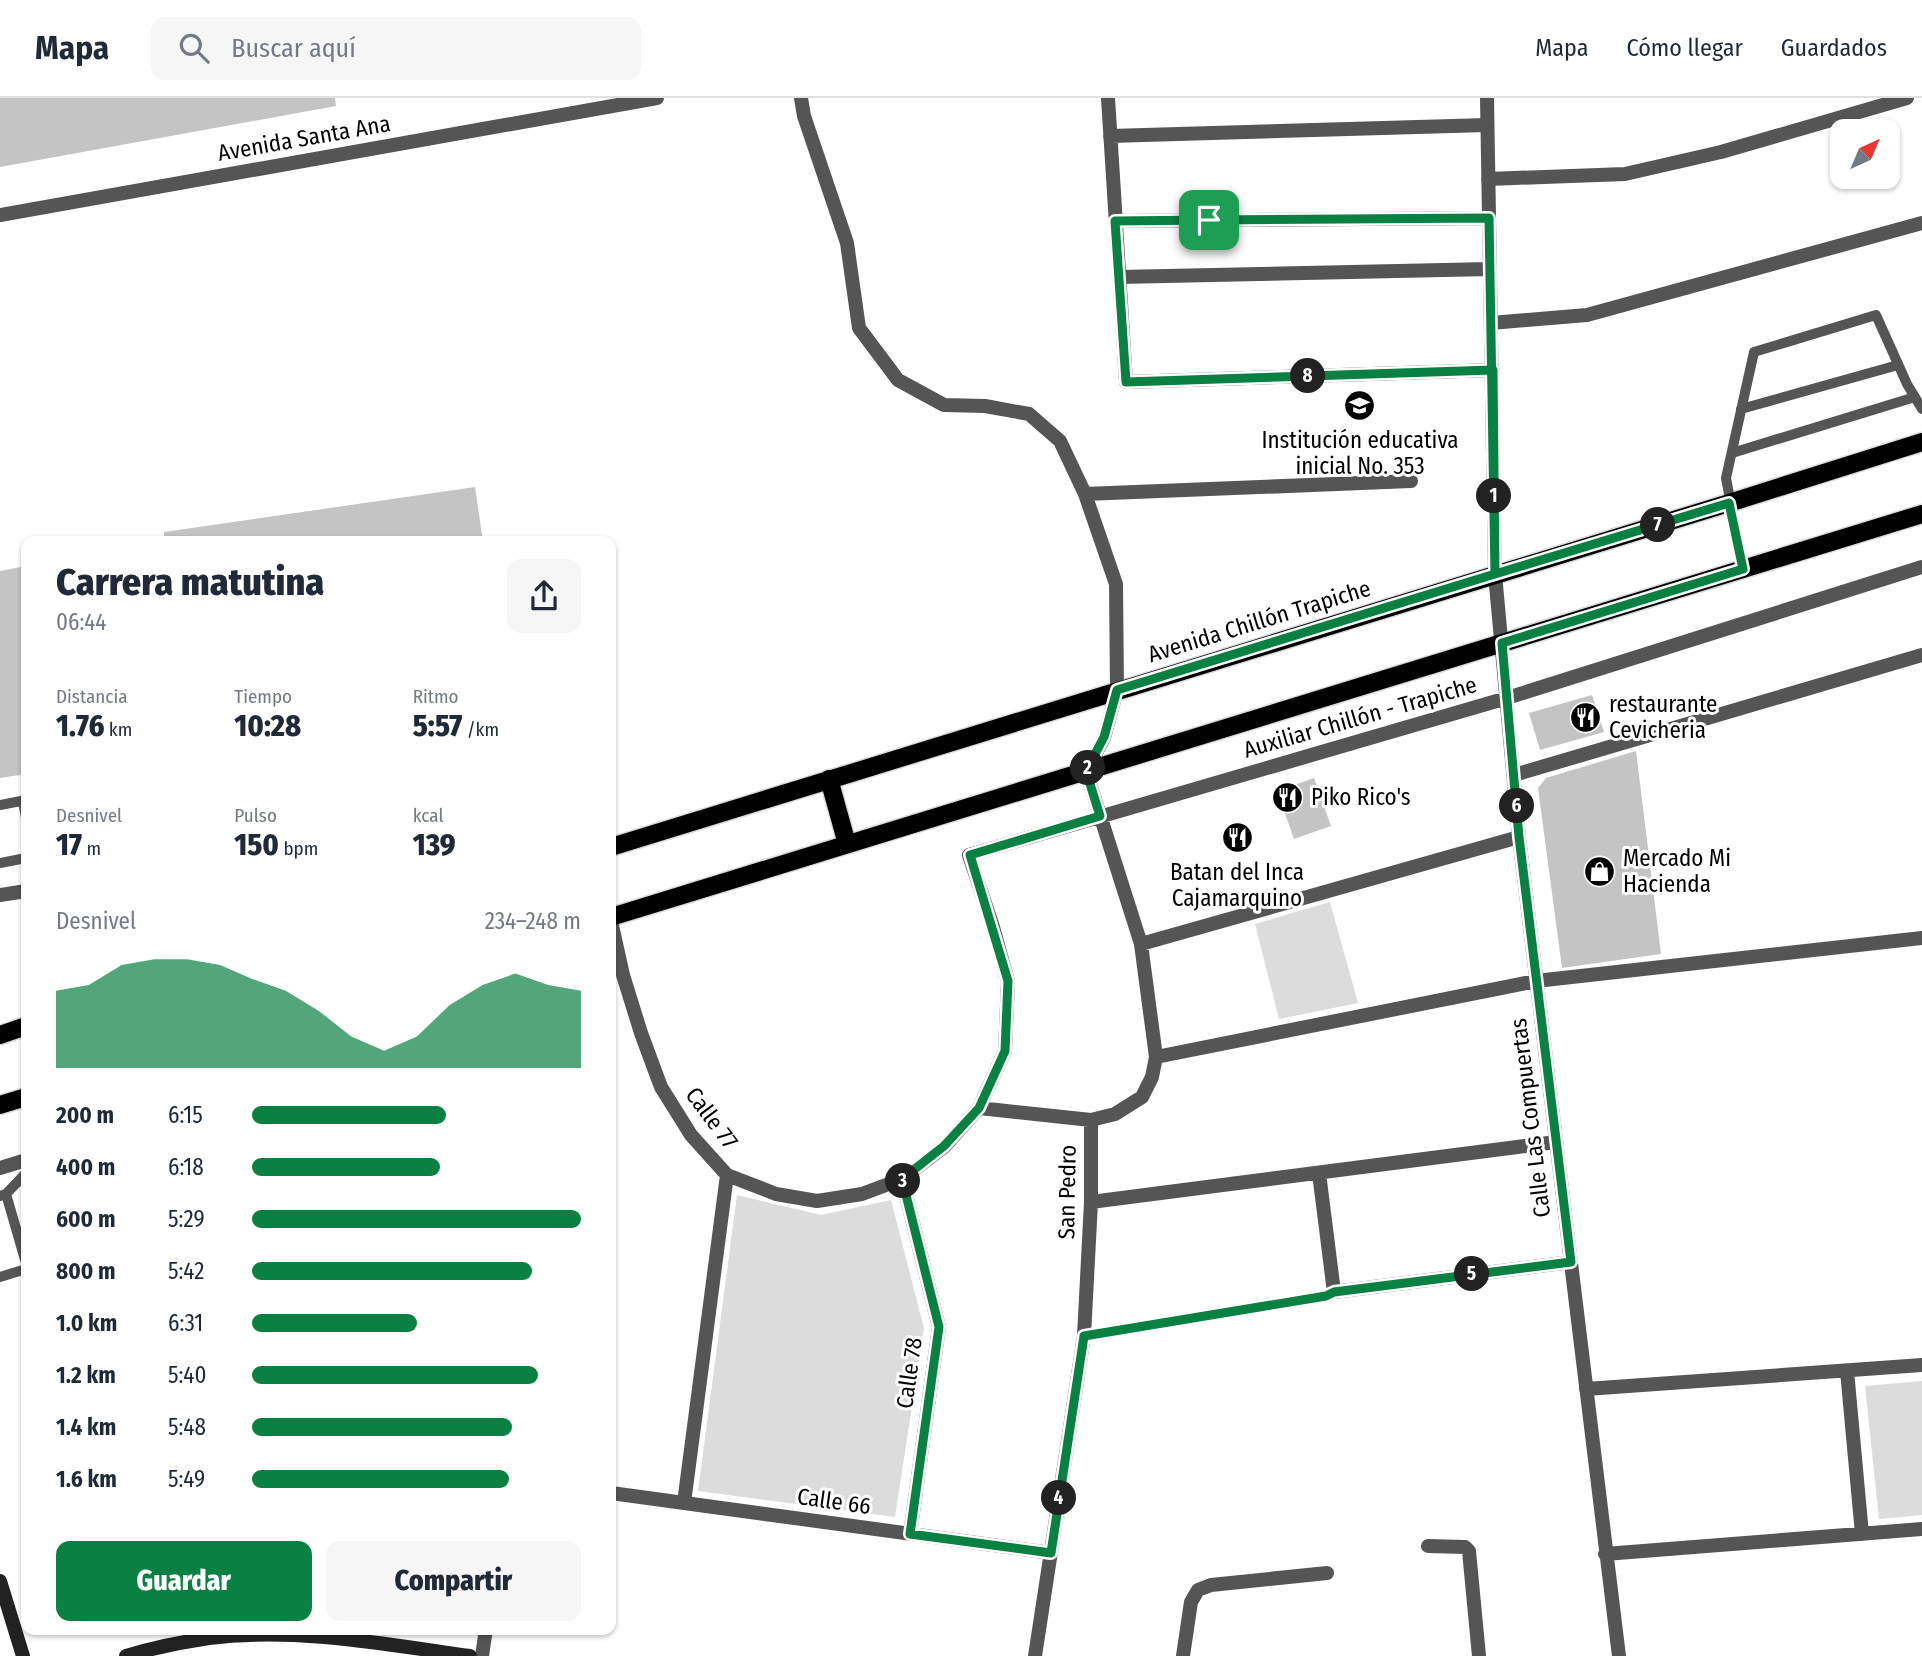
<!DOCTYPE html>
<html lang="es">
<head>
<meta charset="utf-8">
<style>
	:root { --surface:#fff; --page:#f6f6f7; --text:#1f2937; --muted:#747a83; --line:#e0e1e3; --accent:#0b8043 }
	body { margin:0; font-family:"Fira Sans Condensed",sans-serif; background:var(--page); color:var(--text); height:100vh; display:flex; flex-direction:column; font-size:26px; white-space:nowrap }
	* { box-sizing:border-box; margin:0 }
	p { font-size:23px; color:var(--muted) }
	.icon { flex:none; width:38px; height:38px; fill:none; stroke:currentColor; stroke-width:2; stroke-linecap:round; stroke-linejoin:round }
	.map { position:relative; flex:1; overflow:hidden }
	.side { position:absolute; left:21px; top:438px; width:595px; height:1099px; display:flex; flex-direction:column; background:var(--surface); border-radius:14px; box-shadow:0 2px 5px #0004 }
	.side>* { flex:none }
	.needle { width:46px; rotate:44deg }
	.tools { position:absolute; left:1830px; top:21px; display:grid; gap:14px }
	.tools a { display:grid; place-items:center; width:70px; height:70px; border-radius:14px; background:var(--surface); box-shadow:0 2px 5px #0004; font-size:35px }
	.pin { position:absolute; display:grid; place-items:center; width:60px; height:60px; color:#fff; margin:-30px; border-radius:14px; box-shadow:0 4px 10px #0006 }
	.km { position:absolute; width:35px; height:35px; margin:-18px; border-radius:50%; background:#222; color:#fff; font-size:19px; line-height:35px; text-align:center }
	.round { display:grid; place-items:center; flex:none; width:74px; height:74px; border-radius:14px; background:var(--page) }
	.head { display:flex; align-items:center; justify-content:space-between; height:119px; padding:0 35px }
	h1 { font-size:38px; font-weight:800; line-height:52px }
	.stats { display:grid; grid-template-columns:repeat(3,1fr); gap:10px; height:119px; padding:7px 35px }
	.stats div { display:grid; align-content:center }
	.stats b { font-size:30px; font-weight:800 }
	.stats small { font-size:19px; font-weight:400 }
	.stats p { font-size:19px }
	.chart { height:196px; padding:14px 35px }
	.chart p { display:flex; justify-content:space-between }
	.chart svg { width:100%; height:126px; margin-top:7px; fill:var(--accent); opacity:.7 }
	.button { display:flex; gap:14px; margin-top:auto; padding:14px 35px }
	.button a { flex:1; height:80px; border-radius:14px; background:var(--accent); color:#fff; font-size:28px; font-weight:800; line-height:80px; text-align:center }
	.button a+a { background:var(--page); color:var(--text) }
	ul { padding:0 35px; list-style:none; font-size:23px }
	li { display:grid; grid-template-columns:112px 84px 1fr; align-items:center; height:52px }
	li i { height:18px; border-radius:9px; background:var(--accent) }
	header { display:flex; align-items:center; gap:42px; box-sizing:border-box; height:98px; padding:0 35px; background:var(--surface); border-bottom:2px solid var(--line) }
	header strong { font-size:33px }
	nav { display:flex; gap:38px; margin-inline-start:auto; font-size:24px }
	.search { width:490px; height:63px; background:var(--page); display:flex; align-items:center; gap:18px; box-sizing:border-box; padding:0 24px; border-radius:14px; color:var(--muted); font-size:26px }
	.map>svg:first-child { display:block }
</style>
</head>
<body>
<header>
<strong>Mapa</strong>
<div class="search"><svg class="icon" aria-label="search" viewBox="0 0 24 24"><circle cx="10" cy="10" r="6"/><path d="M15 15l6 6"/></svg>Buscar aquí</div>
<nav><a>Mapa</a><a>Cómo llegar</a><a>Guardados</a></nav>
</header>
<div class="map">
<svg width="1922" height="1558" viewBox="0 0 1922 1558">
	<rect width="100%" height="100%" fill="#fff"/>
	<path fill="#dcdcdc" d="M1330,804l28,101 -79,16 -24,-95z
		M737,1097l84,20 70,-15 33,128 -29,189 -197,-26z
		M1922,1283v134l-43,4 -14,-133z"/>
	<path fill="#c4c4c4" d="M0,0h335l1,8 -336,61z
		M475,389l8,54h-319v-9z
		M26,468v208l-26,4v-207z
		M1592,597l12,37 -64,18 -11,-37z
		M1636,653l25,203 -99,14 -24,-180 8,-10z
		M1314,680l17,48 -37,13 -17,-48z"/>
	<g fill="none" stroke-linecap="round" stroke-linejoin="round">
		<defs>
			<path id="primary" d="M829,681l18,65
				M611,749l1118,-344 193,-61
				M611,819l1311,-403
				M0,937l26,-9
				M0,1007l26,-8"/>
		</defs>
		<use href="#primary" stroke="#dbdbdb" stroke-width="21"/>
		<path stroke="#555" stroke-width="10" d="M1741,311l157,-44
			M1732,355l183,-56
			M1743,471l-17,-91 28,-126 122,-37 31,69 15,25
			M23,703l3,17
			M0,707l26,-5
			M0,765l26,-5
			M6,1096l20,69
			M0,1098l6,-2 20,-21
			M0,1179l26,-8
			M1084,1238l242,-40 8,-4"/>
		<path stroke="#555" stroke-width="14" d="M801,0l3,18 43,127 12,85 39,52 46,25 41,1 44,8 31,27 25,53 31,90 1,106 -13,48 -18,33 55,173 15,113 -4,20 -10,20 -27,17 -24,6v82l-7,134 -49,320
			M1108,0l18,284 367,-12
			M1487,0l8,476 24,263 100,819
			M1110,38l377,-11
			M1488,81l137,-5 96,-22 186,-54
			M0,117l657,-117
			M1115,123l374,-3
			M1119,179l371,-8
			M1491,225l96,-8 335,-92
			M1085,396l326,-13
			M1514,677l408,-120
			M0,797l26,-4
			M611,823l12,54 18,58 20,54 30,48 36,40 49,19 41,7 45,-7 40,-15 42,-32 35,-39 26,-57 3,-70 -15,-54 -24,-72 538,-157 415,-131
			M1141,846l378,-107
			M1156,959l380,-76 386,-43
			M979,1010l112,12
			M0,1070l26,-8
			M1319,1075l15,119 237,-30
			M902,1081l37,148 -29,207
			M1091,1104l465,-60
			M1847,1273l15,163
			M1586,1291l336,-24
			M611,1395l440,60
			M684,1405l43,-328
			M1428,1448l37,1 4,4 10,105
			M1605,1456l317,-25
			M482,1558l4,-27
			M1183,1558l8,-54 7,-12 13,-5 116,-12"/>
		<path stroke="#222" stroke-width="14" d="M0,1483l23,75
			M126,1558c27,-8 55,-14 83,-18 87,-11 175,6 261,18"/>
		<use href="#primary" stroke="#000" stroke-width="18"/>
	</g>
	<g fill="none" stroke-linecap="round" stroke-linejoin="round">
		<defs>
			<path id="route" d="M1209,122l280,-2 6,356 -378,116 -13,47 -18,34 14,45 -130,39 38,126 -3,70 -26,57 -35,38 -42,33 37,148 -29,207 141,19 33,-217 242,-40 8,-4 237,-30 -52,-425 -17,-194 241,-74 -14,-66 -234,71 -2,-204 -367,12 -11,-161 94,-1"/>
		</defs>
		<use href="#route" stroke="#fff" stroke-width="14"/>
		<use href="#route" stroke="#0b8043" stroke-width="9"/>
	</g>
	<defs>
		<symbol id="school-disc" viewBox="-11 -11 22 22"><circle r="9.5" fill="#000" stroke="#fff"/><path d="M0-5L7-2L0 1L-7-2ZM-4 1L0 2.5L4 1V4Q0 6-4 4Z" fill="#fff"/></symbol>
		<symbol id="restaurant-disc" viewBox="-11 -11 22 22"><circle r="9.5" fill="#000" stroke="#fff"/><path d="M-5-6h1v4h1v-4h1v4h1v-4h1v5L-1.5 .5V6h-2V.5L-5-1ZM5-6V6H3V1.5H1.5Q1.5-4 5-6Z" fill="#fff"/></symbol>
		<symbol id="shop-disc" viewBox="-11 -11 22 22"><circle r="9.5" fill="#000" stroke="#fff"/><path d="M-5-2.5h2.3a2.7 3.5 0 0 1 5.4 0H5L5.5 6h-11ZM-1.5-2.5h3a1.5 2.3 0 0 0-3 0Z" fill="#fff"/></symbol>
	</defs>
	<g fill-rule="evenodd">
		<use href="#school-disc" x="1342" y="290" width="35" height="35"/>
		<use href="#restaurant-disc" x="1568" y="602" width="35" height="35"/>
		<use href="#restaurant-disc" x="1270" y="682" width="35" height="35"/>
		<use href="#restaurant-disc" x="1220" y="722" width="35" height="35"/>
		<use href="#shop-disc" x="1582" y="756" width="35" height="35"/>
	</g>
	<g text-anchor="middle" stroke-width="6" stroke-linejoin="round" paint-order="stroke">
		<g font-size="23" fill="#000" stroke="#fff">
			<text transform="translate(304 40) rotate(-10)" y="8">Avenida Santa Ana</text>
			<text transform="translate(1259 523) rotate(-17)" y="8">Avenida Chillón Trapiche</text>
			<text transform="translate(1360 619) rotate(-16)" y="8">Auxiliar Chillón - Trapiche</text>
			<text transform="translate(712 1020) rotate(53)" y="8">Calle 77</text>
			<text transform="translate(1530 1020) rotate(-97)" y="8">Calle Las Compuertas</text>
			<text transform="translate(1067 1094) rotate(-89)" y="8">San Pedro</text>
			<text transform="translate(909 1275) rotate(-82)" y="8">Calle 78</text>
			<text transform="translate(834 1403) rotate(8)" y="8">Calle 66</text>
		</g>
		<g font-size="23" fill="#000" stroke="#fff" text-anchor="start">
			<text x="1360" y="350" text-anchor="middle">Institución educativa<tspan x="1360" dy="26">inicial No. 353</tspan></text>
			<text x="1609" y="614">restaurante<tspan x="1609" dy="26">Cevicheria</tspan></text>
			<text x="1311" y="707">Piko Rico's</text>
			<text x="1623" y="768">Mercado Mi<tspan x="1623" dy="26">Hacienda</tspan></text>
			<text x="1237" y="782" text-anchor="middle">Batan del Inca<tspan x="1237" dy="26">Cajamarquino</tspan></text>
		</g>
	</g>
</svg>
<div class="tools">
<a><svg class="needle" viewBox="-14 -14 28 28"><path d="M0-13l5 13h-10z" fill="#e53935"/><path d="M0 13l5-13h-10z" fill="#747a83"/></svg></a>
</div>
<div class="pin" style="left:1209px;top:122px;background:#1e9e55"><svg class="icon" aria-label="arrive" viewBox="0 0 24 24"><path d="M6 21V4h12l-3 4 3 4H6"/></svg></div>
<b class="km" style="left:1494px;top:398px">1</b>
<b class="km" style="left:1088px;top:670px">2</b>
<b class="km" style="left:903px;top:1083px">3</b>
<b class="km" style="left:1059px;top:1400px">4</b>
<b class="km" style="left:1472px;top:1176px">5</b>
<b class="km" style="left:1517px;top:708px">6</b>
<b class="km" style="left:1658px;top:427px">7</b>
<b class="km" style="left:1308px;top:278px">8</b>
<section class="side">
<div class="head"><div><h1>Carrera matutina</h1><p>06:44</p></div><a class="round"><svg class="icon" aria-label="share" viewBox="0 0 24 24"><path d="M12 15V3M7 8l5-5 5 5M5 13v7h14v-7"/></svg></a></div>
<div class="stats">
<div><p>Distancia</p><b>1.76<small> km</small></b></div>
<div><p>Tiempo</p><b>10:28</b></div>
<div><p>Ritmo</p><b>5:57<small> /km</small></b></div>
</div>
<div class="stats">
<div><p>Desnivel</p><b>17<small> m</small></b></div>
<div><p>Pulso</p><b>150<small> bpm</small></b></div>
<div><p>kcal</p><b>139</b></div>
</div>
<div class="chart"><p><span>Desnivel</span>234–248 m</p>
<svg viewBox="0 0 160 44" preserveAspectRatio="none"><path d="M0 44V17L10 15L20 8L30 6L40 6L50 8L60 13L70 17L80 24L90 33L100 38L110 33L120 22L130 15L140 11L150 15L160 17V44z"/></svg>
</div>
<ul>
<li><b>200 m</b>6:15<i style="width:59%"></i></li>
<li><b>400 m</b>6:18<i style="width:57%"></i></li>
<li><b>600 m</b>5:29<i style="width:100%"></i></li>
<li><b>800 m</b>5:42<i style="width:85%"></i></li>
<li><b>1.0 km</b>6:31<i style="width:50%"></i></li>
<li><b>1.2 km</b>5:40<i style="width:87%"></i></li>
<li><b>1.4 km</b>5:48<i style="width:79%"></i></li>
<li><b>1.6 km</b>5:49<i style="width:78%"></i></li>
</ul>
<div class="button"><a>Guardar</a><a>Compartir</a></div>
</section>
</div>
</body>
</html>
